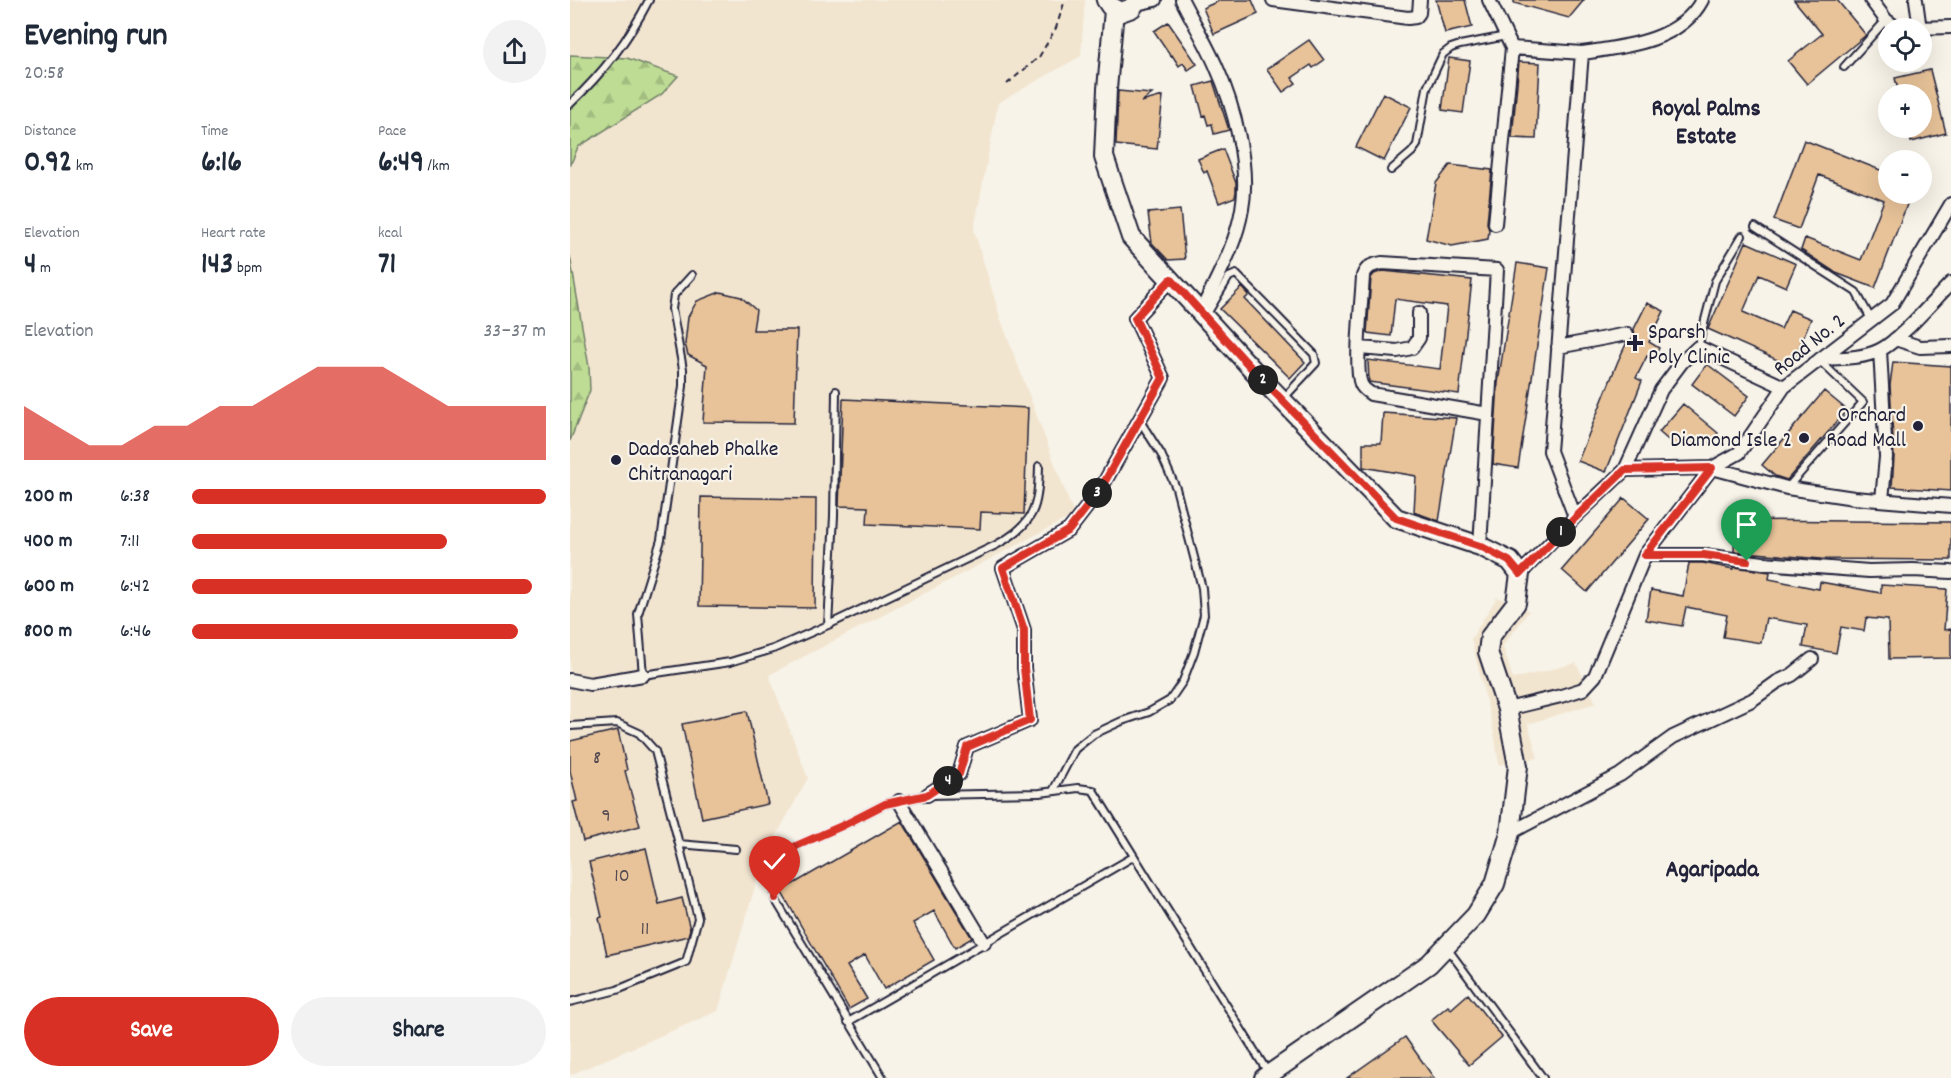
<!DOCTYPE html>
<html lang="en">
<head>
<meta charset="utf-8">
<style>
	:root { --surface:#fff; --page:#f2f2f3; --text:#1f2937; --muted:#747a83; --accent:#d93025 }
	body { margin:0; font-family:Dekko,sans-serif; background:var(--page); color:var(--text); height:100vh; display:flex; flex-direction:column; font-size:22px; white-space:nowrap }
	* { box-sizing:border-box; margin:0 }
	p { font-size:20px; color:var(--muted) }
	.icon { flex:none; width:33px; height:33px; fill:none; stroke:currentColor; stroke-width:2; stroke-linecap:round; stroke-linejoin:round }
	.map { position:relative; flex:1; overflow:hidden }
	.side { display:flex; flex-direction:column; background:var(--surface); width:570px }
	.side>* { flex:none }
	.tools { position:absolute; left:1308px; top:18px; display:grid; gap:12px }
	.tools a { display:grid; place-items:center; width:54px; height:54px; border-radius:50%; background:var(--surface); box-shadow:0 6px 24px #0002; font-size:30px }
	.pin { position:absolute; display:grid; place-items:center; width:51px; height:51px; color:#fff; margin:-62px -26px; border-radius:50% 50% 50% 0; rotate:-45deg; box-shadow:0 0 6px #0007 }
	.pin .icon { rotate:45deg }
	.km { position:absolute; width:30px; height:30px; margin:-15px; border-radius:50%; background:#222; color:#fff; font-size:16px; line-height:30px; text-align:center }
	.round { display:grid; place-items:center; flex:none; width:63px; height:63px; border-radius:32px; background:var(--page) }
	.head { display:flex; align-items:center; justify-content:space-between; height:102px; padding:0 24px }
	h1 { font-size:33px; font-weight:700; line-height:45px }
	.stats { display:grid; grid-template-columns:repeat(3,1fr); gap:9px; height:102px; padding:6px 24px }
	.stats div { display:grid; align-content:center }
	.stats b { font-size:30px; font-weight:700 }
	.stats small { font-size:16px; font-weight:400 }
	.stats p { font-size:16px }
	.chart { height:168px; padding:12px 24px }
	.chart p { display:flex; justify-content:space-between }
	.chart svg { width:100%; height:108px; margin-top:6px; fill:var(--accent); opacity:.7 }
	.action { display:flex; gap:12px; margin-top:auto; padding:12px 24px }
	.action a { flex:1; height:69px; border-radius:36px; background:var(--accent); color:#fff; font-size:24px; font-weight:700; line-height:69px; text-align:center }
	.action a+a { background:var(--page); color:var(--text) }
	ul { padding:0 24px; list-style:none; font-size:20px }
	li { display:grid; grid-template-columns:96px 72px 1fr; align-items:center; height:45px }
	li i { height:15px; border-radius:8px; background:var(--accent) }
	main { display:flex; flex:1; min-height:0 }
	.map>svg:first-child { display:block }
</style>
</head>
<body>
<main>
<section class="side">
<div class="head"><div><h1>Evening run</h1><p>20:58</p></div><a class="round"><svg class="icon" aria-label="share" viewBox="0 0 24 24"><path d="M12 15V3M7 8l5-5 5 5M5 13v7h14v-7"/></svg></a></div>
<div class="stats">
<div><p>Distance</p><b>0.92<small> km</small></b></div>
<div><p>Time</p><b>6:16</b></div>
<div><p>Pace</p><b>6:49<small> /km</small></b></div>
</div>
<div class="stats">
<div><p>Elevation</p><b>4<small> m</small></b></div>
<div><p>Heart rate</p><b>143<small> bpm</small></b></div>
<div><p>kcal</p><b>71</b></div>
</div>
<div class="chart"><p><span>Elevation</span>33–37 m</p>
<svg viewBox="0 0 160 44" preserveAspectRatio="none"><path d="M0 44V22L10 30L20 38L30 38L40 30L50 30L60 22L70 22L80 14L90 6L100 6L110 6L120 14L130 22L140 22L150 22L160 22V44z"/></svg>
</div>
<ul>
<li><b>200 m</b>6:38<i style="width:100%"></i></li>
<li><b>400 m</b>7:11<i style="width:72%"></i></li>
<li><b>600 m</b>6:42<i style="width:96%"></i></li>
<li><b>800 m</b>6:46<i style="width:92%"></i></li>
</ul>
<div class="action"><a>Save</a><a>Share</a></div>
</section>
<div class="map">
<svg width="1381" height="1078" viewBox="0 0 1381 1078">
	<defs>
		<pattern id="forest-firs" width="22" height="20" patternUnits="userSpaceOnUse" patternTransform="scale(1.5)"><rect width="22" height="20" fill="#bedc94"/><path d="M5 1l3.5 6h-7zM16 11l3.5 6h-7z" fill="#a3bc80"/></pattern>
	</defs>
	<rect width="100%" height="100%" fill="#f7f3e8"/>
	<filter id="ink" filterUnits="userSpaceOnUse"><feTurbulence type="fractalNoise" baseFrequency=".0167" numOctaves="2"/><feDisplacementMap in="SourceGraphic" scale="12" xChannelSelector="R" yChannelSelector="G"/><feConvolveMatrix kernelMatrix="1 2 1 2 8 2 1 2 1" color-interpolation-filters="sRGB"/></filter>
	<g filter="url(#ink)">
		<path fill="#f2e5d0" d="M0,0h515l-4,56 -83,47 -24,127 27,90 73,195 -305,160 39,103 -45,82 -45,151 -148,64z
			M927,597l32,14 -26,35 10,33 63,-16 20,40 -68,21 10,34 -39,7 -5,-32 -23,-94z"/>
		<path fill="url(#forest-firs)" stroke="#707f68" stroke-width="1.5" d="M0,55l57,3 51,18 -16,18 -84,53 -8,19z
			M0,256l19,111 1,23 -20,51z"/>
		<path fill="#e8c399" stroke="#22223b" stroke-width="1.5" d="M651,0h31l6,14 -44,20 -11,-26z
			M866,0h29l7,27 -27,6z
			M944,0h70l-15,18 -55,-15z
			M1224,0h43l29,35 -59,49 -19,-23 34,-27z
			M598,22l29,42 -9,6 -5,-7 -4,3 -7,-11 -1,1 -17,-25z
			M739,40l15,20 -11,8 -2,-3 -19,13 4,5 -13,9 -16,-23z
			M879,58l21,3 -7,52 -21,-3z
			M949,62l21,1 -4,76 -24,-1z
			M1360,70l16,63 -35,9 -3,-14h14v-34h-23l-4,-16z
			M643,81l16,49 -15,4 -2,-10 -4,1 -3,-10 -2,1 -8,-30z
			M548,91l34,3 -11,8 22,-6 -6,53 -41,-4z
			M813,93l28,14 -27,54 -28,-14z
			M1234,140l84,33v21h23l-36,94 -39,-15 -35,-23 4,-12 56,22 23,-60 -65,-25 -20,54 -25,-9z
			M653,149l13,34v9l-1,5 -16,6 -12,-32 -3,2 -6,-14z
			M880,165l42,5 -5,53 2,7 -1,9 -36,7 -26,-7 10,-56z
			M610,210l5,49 -17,1 -16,-17 -4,-30z
			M1176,242l50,22 -10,23 -27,-12 -16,37 38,17 9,-19 21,9 -20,47 -83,-37z
			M947,263l32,5 -31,200 -25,-4 5,-81z
			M813,271l89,9 -13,114 -90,-12 -1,-22 72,9 7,-63 -52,-7 -4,37 -24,-3 4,-55 3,-4z
			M672,287l7,8 -4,4 60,63 -15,16 -70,-69z
			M150,292l21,5 15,13 -3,20h44l-3,93 -91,-1 4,-57 -19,-10 -3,-11 3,-27 9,-16z
			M1077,303l17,8 -15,31 10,6 -6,11 -6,-3 -11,22 6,3 -36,91 -28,-11 40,-100 9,-19 8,-5 -1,-8z
			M1323,362l58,4v125l-59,-4 2,-30 -4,-72z
			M1137,364l42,32 -15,20 -42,-32z
			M1254,391l23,19 -60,70 -12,-4 -13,-11z
			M273,399l185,9 -4,106 -43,-2 -1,17 -113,-5 1,-17 -29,-1z
			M1113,404l35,29 -9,11 -35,1 -15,-13z
			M813,413l73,5 -17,103 -25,-9 2,-36 -53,-9v-24h18z
			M131,497l115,2 -1,109 -116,-2z
			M1054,498l25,21 -62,73 -25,-22z
			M1165,520l216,2v38l-130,-1 -87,-8z
			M1119,563h14l31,6v-2l36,5 -1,7 50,10 1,-7 61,11v-8l66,4 -3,41 7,-1v29l-62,1 -1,-39 -22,-2 -2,13 -23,-4 -5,26 -33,-6 4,-22 -41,-7 -5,25 -38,-6 4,-22 -41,-8 -4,19 -36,-6 5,-30 32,6z
			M177,711l21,93 -66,14 -20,-94z
			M48,730l9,40 -2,1 15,55 -57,15 -10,-39 4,-1 -7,-30v-30z
			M332,821l70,117 -17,10 -21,-37 -21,12 21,37 -50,29 -19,-34 -18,11 20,33 -18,10 -68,-118z
			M76,848l13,56 23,-6 8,31 -2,7 -81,19 -8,-37 3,-1 -13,-55z
			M898,994l34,43 -33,28 -38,-45 17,-14 3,3z
			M835,1037l29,41h-87z"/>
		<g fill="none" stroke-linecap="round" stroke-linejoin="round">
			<defs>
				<path id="lane" d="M1274,67l42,-47
					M0,104c32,-30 59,-65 79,-104
					M821,170l21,-18 5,-7 10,-57 16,-34 8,-6 9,-3 46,-9
					M1185,227l101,65 15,27
					M122,275l-18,20 -2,14 11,60v17l-22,154 -23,74 5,61 87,-13 43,-13 55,-24 168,-80c39,-21 42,-37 43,-79
					M637,314l22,-37 7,-3 78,80 2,9 -33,36
					M1128,347l17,-66 27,-45
					M1217,488l76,-86 -44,-42
					M258,625l6,-109 2,-125
					M0,726l47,-3 22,10 16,18 43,167 -12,44 -69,28 -47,12
					M483,791l22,-42 19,-15 28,-13 27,-9 21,-12 13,-19 11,-29 10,-37 -2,-27 -26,-100 -15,-34 -21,-33
					M109,844l57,5
					M877,948l96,130
					M278,1022l285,-165
					M313,1078l-108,-179v-24l21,-29 48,-21 41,-21 42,-9 113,-2 38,-5 15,2 174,281"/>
				<path id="street" d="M612,0c11,22 24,43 34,66 18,40 34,100 26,143 -6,37 -26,70 -41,103
					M703,0l135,18 8,-1 3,-4 1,-13
					M919,0l23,48
					M1301,0l15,20 11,8
					M566,4l19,-4
					M1345,28l4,-6 -3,-22
					M1346,28l35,-1
					M1012,53c41,-6 98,-11 120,-53
					M925,224l17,-176 70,5 -32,398 25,66
					M1325,339l25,8 31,-1
					M988,347l69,-13
					M789,348l38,3 15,-3 7,-10v-25
					M1310,350l6,107 -4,43
					M1250,359c19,-1 42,0 60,-9 19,-9 54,-50 71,-67
					M1055,470l36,-80 21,-28 16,-15 86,40
					M910,546l17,-276 -115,-7c-10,2 -15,3 -19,13 -1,22 -9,92 -2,108 2,5 6,7 10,10l117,20
					M1075,555h59l59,8 106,8 44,-1 38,2
					M950,574l55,-57 50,-47 87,-2 75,20 67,10 97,8
					M0,680l20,4 53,-9
					M937,709l54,-13 22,-7 12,-13 50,-121 67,-87 27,-15 45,-66 108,-83 59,-100
					M357,795l32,-21 8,-27 63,-27 -6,-52v-38l-21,-62 66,-38 31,-40 63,-112 -28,-60 36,-39
					M329,801l85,142
					M940,833l110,-58 53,-38 79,-37 25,-18 15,-7 20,-16"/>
				<path id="secondary" d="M536,0l4,6 11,6 11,-4 5,-8
					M544,10l-7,79 -3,68 27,80 123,134 142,147 84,28 30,15 10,13 -4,29 -26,34 -2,15 19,57 11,57 -8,67 -15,51 -19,31 -47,49 -165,114"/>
			</defs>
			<use href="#lane" stroke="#22223b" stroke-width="10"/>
			<use href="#street" stroke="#22223b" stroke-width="16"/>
			<use href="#secondary" stroke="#22223b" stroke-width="22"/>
			<path stroke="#22223b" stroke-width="2" stroke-dasharray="6 4.5" stroke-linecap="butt" d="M437,84l32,-27 17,-29 9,-28"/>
			<use href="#lane" stroke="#f7f3e8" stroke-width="6"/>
			<use href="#street" stroke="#f7f3e8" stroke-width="12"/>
			<use href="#secondary" stroke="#f7f3e8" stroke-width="18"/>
		</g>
	</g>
	<g fill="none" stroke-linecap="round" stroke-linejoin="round" filter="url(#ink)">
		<defs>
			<path id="route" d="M205,898v-24l21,-28 48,-21 41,-21 42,-9 32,-21 8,-27 63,-27 -6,-52v-38l-21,-62 66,-38 31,-40 63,-112 -28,-60 36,-39 83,92 142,147 84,28 29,15 11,13 55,-56 50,-48 87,-2 -67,87h59l43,6"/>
		</defs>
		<use href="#route" stroke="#fff" stroke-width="12"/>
		<use href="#route" stroke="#d93025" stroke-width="8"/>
	</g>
	<g fill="#22223b" stroke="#f7f3e8" stroke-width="2">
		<path d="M1062 334h6v6h6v6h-6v6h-6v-6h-6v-6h6z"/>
		<circle cx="1348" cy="426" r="6"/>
		<circle cx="1234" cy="438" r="6"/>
		<circle cx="46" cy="460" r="6"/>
	</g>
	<g text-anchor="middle" stroke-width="4.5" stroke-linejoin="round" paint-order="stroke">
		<g font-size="20" fill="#544a52">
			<text x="27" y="763">8</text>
			<text x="36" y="821">9</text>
			<text x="52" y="881">10</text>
			<text x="75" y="934">11</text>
		</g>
		<g font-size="22" fill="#22223b" stroke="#f7f3e8" text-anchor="start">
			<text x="1078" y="338">Sparsh<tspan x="1078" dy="25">Poly Clinic</tspan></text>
			<text x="1336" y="421" text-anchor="end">Orchard<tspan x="1336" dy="25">Road Mall</tspan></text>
			<text x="1222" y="446" text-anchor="end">Diamond Isle 2</text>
			<text x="58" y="455">Dadasaheb Phalke<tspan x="58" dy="25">Chitranagari</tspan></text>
		</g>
		<g font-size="22" fill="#22223b" stroke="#f7f3e8">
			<text transform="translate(1238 343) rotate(-39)" y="8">Road No. 2</text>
		</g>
		<g font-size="24" font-weight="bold" fill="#22223b" stroke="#f7f3e8">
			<text x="1136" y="115">Royal Palms<tspan x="1136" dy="28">Estate</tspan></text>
			<text x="1142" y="876">Agaripada</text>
		</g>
	</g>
</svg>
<div class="tools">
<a><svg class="icon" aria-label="locate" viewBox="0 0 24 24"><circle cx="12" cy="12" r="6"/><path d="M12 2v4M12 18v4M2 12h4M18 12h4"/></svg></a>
<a>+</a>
<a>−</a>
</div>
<div class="pin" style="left:1177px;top:561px;background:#1e9e55"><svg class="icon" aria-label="arrive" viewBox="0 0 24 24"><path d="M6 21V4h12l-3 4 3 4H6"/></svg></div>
<div class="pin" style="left:205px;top:898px;background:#d93025"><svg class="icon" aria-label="check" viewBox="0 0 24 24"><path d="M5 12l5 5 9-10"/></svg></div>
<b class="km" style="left:991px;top:532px">1</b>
<b class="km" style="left:693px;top:380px">2</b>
<b class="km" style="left:527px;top:493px">3</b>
<b class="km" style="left:378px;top:781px">4</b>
</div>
</main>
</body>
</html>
